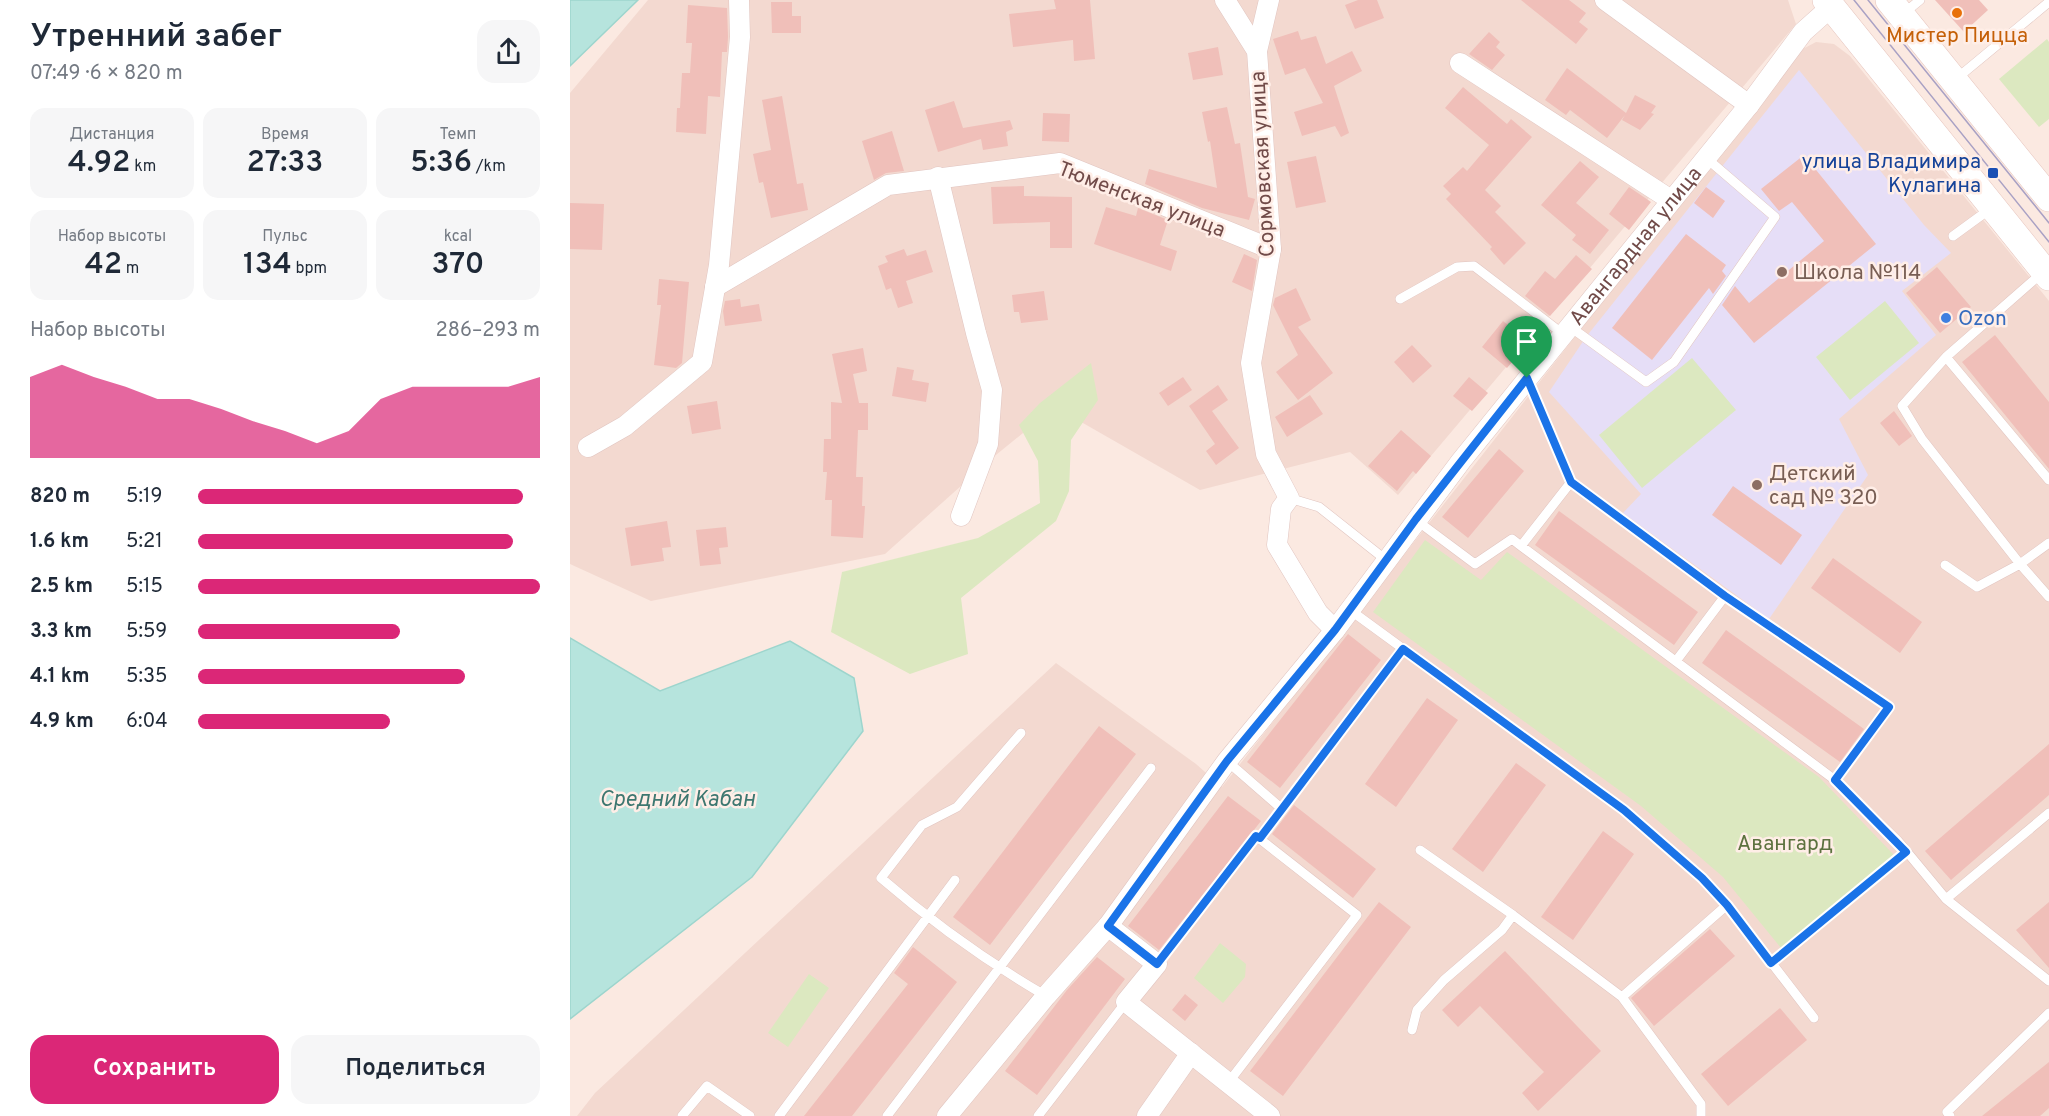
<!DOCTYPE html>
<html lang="ru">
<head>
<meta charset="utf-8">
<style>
	:root { --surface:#fff; --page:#f6f6f7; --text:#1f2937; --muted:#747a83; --accent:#db2777 }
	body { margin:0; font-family:Overpass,sans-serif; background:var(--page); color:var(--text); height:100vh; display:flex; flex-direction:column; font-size:22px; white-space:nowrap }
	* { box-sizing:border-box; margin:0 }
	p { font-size:20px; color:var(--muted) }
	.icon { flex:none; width:33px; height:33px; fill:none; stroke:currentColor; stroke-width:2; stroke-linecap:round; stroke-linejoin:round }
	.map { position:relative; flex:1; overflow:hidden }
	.details { display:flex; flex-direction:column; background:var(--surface); width:570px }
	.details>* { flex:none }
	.pin { position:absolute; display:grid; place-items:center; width:51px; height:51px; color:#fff; margin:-62px -26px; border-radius:50% 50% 50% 0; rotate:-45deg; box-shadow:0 0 6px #0007 }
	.pin .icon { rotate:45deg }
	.round { display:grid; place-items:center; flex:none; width:63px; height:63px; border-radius:18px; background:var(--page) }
	.summary { display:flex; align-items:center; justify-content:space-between; height:102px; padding:0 30px }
	h1 { font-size:33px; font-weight:600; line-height:45px }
	.metrics { display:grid; grid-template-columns:repeat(3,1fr); gap:9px; height:102px; padding:6px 30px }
	.metrics div { display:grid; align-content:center; border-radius:15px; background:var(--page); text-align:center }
	.metrics b { font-size:30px; font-weight:600 }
	.metrics small { font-size:16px; font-weight:400 }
	.metrics p { font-size:16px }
	.chart { height:168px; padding:12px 30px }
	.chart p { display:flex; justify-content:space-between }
	.chart svg { width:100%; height:108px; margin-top:6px; fill:var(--accent); opacity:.7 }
	.action { display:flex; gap:12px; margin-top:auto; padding:12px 30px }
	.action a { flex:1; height:69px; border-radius:18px; background:var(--accent); color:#fff; font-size:24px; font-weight:600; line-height:69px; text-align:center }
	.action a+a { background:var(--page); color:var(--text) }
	ul { padding:0 30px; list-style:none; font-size:20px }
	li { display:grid; grid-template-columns:96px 72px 1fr; align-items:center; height:45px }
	li i { height:15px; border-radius:8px; background:var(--accent) }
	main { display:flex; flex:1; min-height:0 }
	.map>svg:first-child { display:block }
</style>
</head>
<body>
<main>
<section class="details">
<div class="summary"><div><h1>Утренний забег</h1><p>07:49 · 6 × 820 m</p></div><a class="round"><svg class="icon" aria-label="share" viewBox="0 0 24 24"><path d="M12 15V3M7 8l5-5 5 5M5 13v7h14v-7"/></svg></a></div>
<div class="metrics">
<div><p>Дистанция</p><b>4.92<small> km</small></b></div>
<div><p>Время</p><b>27:33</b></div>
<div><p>Темп</p><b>5:36<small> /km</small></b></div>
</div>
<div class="metrics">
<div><p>Набор высоты</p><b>42<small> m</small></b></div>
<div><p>Пульс</p><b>134<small> bpm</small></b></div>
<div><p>kcal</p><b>370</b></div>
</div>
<div class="chart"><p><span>Набор высоты</span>286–293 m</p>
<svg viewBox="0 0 160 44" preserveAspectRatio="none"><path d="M0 44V11L10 6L20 11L30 15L40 20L50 20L60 24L70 29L80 33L90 38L100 33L110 20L120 15L130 15L140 15L150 15L160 11V44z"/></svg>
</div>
<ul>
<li><b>820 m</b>5:19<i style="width:95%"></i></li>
<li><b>1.6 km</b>5:21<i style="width:92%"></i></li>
<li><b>2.5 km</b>5:15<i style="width:100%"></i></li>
<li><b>3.3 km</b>5:59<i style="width:59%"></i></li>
<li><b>4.1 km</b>5:35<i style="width:78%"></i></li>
<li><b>4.9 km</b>6:04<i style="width:56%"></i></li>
</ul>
<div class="action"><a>Сохранить</a><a>Поделиться</a></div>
</section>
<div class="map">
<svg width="1479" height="1116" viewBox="0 0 1479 1116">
	<rect width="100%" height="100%" fill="#fbe9e1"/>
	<path fill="#f3d9d0" d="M78,0h1140l8,24 -398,471 -48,-43 -150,38 -145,-83 -64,52 -106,95 -234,47 -81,-37v-471z
		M1246,42l18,2 16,12 199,245v815h-1472l18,-23 461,-430 140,101 26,23 577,-736z"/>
	<path fill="#e6def7" d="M1229,70l125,155 27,28 -49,38 34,44 -97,84 29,56 -99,144 -146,-106 18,-19 -92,-102 37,-55z"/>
	<path fill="#dce8c0" d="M1477,39l2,3v77l-10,8 -40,-48z
		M1315,301l34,42 -69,57 -34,-43z
		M1122,358l44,52 -94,78 -43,-53z
		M521,363l7,37 -27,40 -2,51 -13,30 -95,77 7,56 -58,20 -79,-42 11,-60 136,-34 62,-35 -2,-42 -19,-36 21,-22z
		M855,540l56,40 26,-28 312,225 75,78 -113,93 -58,-71 -82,-71 -268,-194z
		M650,943l26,21 -1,13 -22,26 -29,-25z
		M239,974l20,14 -41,59 -20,-14z"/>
	<path fill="#b6e4dd" stroke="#9dd5cd" stroke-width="1.5" d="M0,0h68l-68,66z
		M0,638l90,53 130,-50 64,37 9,53 -111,146 -182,142z"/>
	<path fill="#f0bfb9" d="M484,0h36l5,59 -21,2 -1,-21 -60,7 -4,-33 47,-5z
		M788,0h19l7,18 -29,11 -10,-24z
		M951,0h48l17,13 -7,9 9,7 -12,15z
		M1365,0h44l9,10 -24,22z
		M201,2h21v14h9v17h-29z
		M118,5l39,3 1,29 -1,15h-5l-2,45 -12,-1 -2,38 -30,-2 1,-24h3l2,-35h8l2,-30h-6z
		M728,31l3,9 15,-4 10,28 26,-13 10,20 -28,15 15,47 -8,4 -6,-11 -33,10 -8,-24 29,-9 -18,-35 -20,7 -12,-36z
		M919,32l11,10 -4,5 9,8 -13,15 -23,-16z
		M648,47l5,28 -30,5 -5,-27z
		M997,68l59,45 9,-18 21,11 -5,7 3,1 -14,16 -18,-10 3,-5 -18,23 -37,-28 -4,5 -21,-15z
		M893,87l44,37 4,-5 21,18 -47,53 16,16 -6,6 31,31 -22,22 -14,-16 2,-2 -46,-48 5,-5 -8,-8 20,-19 4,4 22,-26 -44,-37z
		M212,96l15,88 6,-1 5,27 -37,8 -8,-36 -4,1 -6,-29 18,-4 -9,-50z
		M384,101l9,27 47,-8 3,9 -7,3 2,14 -25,4 -2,-11 -43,13 -13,-42z
		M657,107l8,37 5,-1 8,54 7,2 -6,21 -47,-12 -57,-24 4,-15 68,19 -7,-47 -2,1 -6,-30z
		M473,113l27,1 -1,28 -27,-1z
		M322,131l12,40 -18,2 -12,7 -12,-39z
		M1234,155l72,89 -122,99 -32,-38 13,-19 14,17 75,-62 -32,-39 -13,9 -18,-22z
		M746,156l10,46 -30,6 -9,-46z
		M1010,161l19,16 -23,26 33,27 -19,24 -18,-14 4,-5 -35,-30z
		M454,186v10l48,1v51h-22v-26l-57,2 -2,-37z
		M1059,187l22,15 -22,28 -20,-16z
		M1136,187l19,14 -12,17 -19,-15z
		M0,203l34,1 -2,46 -32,-1z
		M536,207l30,9 2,-8 30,12 -8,25 17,6 -6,20 -77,-27z
		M1116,234l40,31 -4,6 4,5 -13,18 -4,-6 -57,72 -40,-32z
		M334,249l3,7 19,-6 7,22 -27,9 7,22 -15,5 -7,-20 -5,2 -8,-24 10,-4 -3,-6z
		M674,254l13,6 -5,31 -20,-9z
		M1006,255l16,14 -42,47 -25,-20 20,-25 10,8z
		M1367,267l34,40 -31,26 -34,-40z
		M89,279l30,3 -7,81 -6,5 -22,-3 7,-60h-4z
		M726,288l15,32 -13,7 35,46 -35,27 -22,-28 22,-17 -25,-50 2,-7z
		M474,291l4,29 -27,3 -2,-11h-5l-2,-17z
		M170,299l1,8 18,-3 3,17 -37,5 -2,-15 2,-10z
		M933,321l26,21 -22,26 -25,-21z
		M1425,335l54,67v67l-87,-107z
		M842,345l20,21 -19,17 -19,-21z
		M293,348l4,23 -14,3 6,29h9v27h-10l-2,47h7l-1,29h3l-2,32 -32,-2 1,-36h-7l2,-28h-4l1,-33h7v-37l11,1 -10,-49z
		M327,367l17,3 -2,10 17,3 -3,19 -34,-6z
		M613,377l9,13 -24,16 -9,-13z
		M899,377l19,16 -16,18 -19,-15z
		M648,385l10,15 -16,11 27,37 -23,17 -10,-14 9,-7 -26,-38z
		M740,395l13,19 -36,23 -12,-20z
		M147,401l4,28 -29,5 -5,-28z
		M1324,411l18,25 -13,10 -19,-23z
		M831,430l30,26 -15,18 -3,-3 -16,20 -29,-25z
		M929,449l25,22 -56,67 -26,-21z
		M1163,486l69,49 -21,30 -69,-50z
		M989,511l139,101 -24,33 -139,-100z
		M97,521l4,26 -9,1 2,13 -33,5 -6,-38z
		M156,527l2,20 -9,1 2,16 -21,2 -4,-36z
		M1263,558l89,64 -22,31 -89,-65z
		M1156,630l138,99 -24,33 -138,-99z
		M778,634l33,26 -101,128 -33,-26z
		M857,698l31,22 -62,87 -31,-23z
		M529,726l37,28 -146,191 -37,-28z
		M1479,744v51l-98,85 -26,-29z
		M946,763l30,22 -63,87 -31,-23z
		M658,796l33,25 -102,129 -31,-24z
		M724,805l82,64 -23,29 -81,-64z
		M1033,831l31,23 -61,86 -32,-23z
		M809,902l32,25 -128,169 -33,-25z
		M1479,902v66l-33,-38z
		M1140,929l25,27 -81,70 -23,-28z
		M343,947l44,35 -105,134h-48l104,-132 -14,-11z
		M935,951l96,100 -63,60 -16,-18 22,-21 -64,-66 -22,21 -16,-17z
		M527,957l28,22 -88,116 -32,-24 62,-81z
		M615,994l13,11 -13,16 -13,-11z
		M1210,1008l27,32 -79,66 -27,-32z
		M1479,1062v46l-9,8h-58z"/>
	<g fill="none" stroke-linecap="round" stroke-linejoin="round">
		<defs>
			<path id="service" d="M1333,14l17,-14
				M1386,79l93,-77
				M1383,236l37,-27
				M1473,272l-97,85 -44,49 20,33 98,125 29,33
				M830,299l57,-32 17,-1 89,68
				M999,326l77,56 28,-20 101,-145 -70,-60
				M1376,357l103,123
				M957,379l44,103
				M719,498l30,9 67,53
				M846,520l59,44 37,-25 9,7 314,234 63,61 48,58 103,82
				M951,546l50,-64 154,114 164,111 -54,73
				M1375,565l32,22 43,-23 29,-21
				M780,610l274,200 78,68 25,27 87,113
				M1106,661l49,-65
				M451,733l-64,74 -35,18 -41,53c52,45 105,83 165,118
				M657,761l55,48
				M690,838l143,-189
				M850,850l93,65 109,82 79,107v12
				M1376,899l103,-86
				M1201,963l136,-111
				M587,964l99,-128 101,79 -129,168
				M1052,997l105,-92
				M842,1030l5,-20 27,-30 58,-50 11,-15
				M112,1116l25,-30 43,30
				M209,1116l176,-236
				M317,1116l264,-348
				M468,1116l88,-114
				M1380,1116l-3,-4 102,-99"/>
			<g id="minor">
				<path d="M655,0l32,51 14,198 -20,114 15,91 23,44 -8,11 -4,36 41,68 17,17"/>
				<path d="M1035,0l144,105"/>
				<path d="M687,51l12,-51"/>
				<path d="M890,63l211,137"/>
				<path d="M368,177l38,156 16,57 -4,54 -27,72"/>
				<path d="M145,287l173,-102 172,-22 211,86"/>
				<path d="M18,447l37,-21 77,-64 17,-97 21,-228 -1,-37"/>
				<path d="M538,926l49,38 -31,38 144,114"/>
				<path id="s1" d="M377,1116l99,-120 62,-70 119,-165 108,-131 126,-169 288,-356 54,-73 28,-25"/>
				<path d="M577,1116l44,-63"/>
			</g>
			<path id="secondary" d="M1256,0l223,277
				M1319,0l160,198"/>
		</defs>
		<use href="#service" stroke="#e1c5c0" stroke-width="10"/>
		<use href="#minor" stroke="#e1c5c0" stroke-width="21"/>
		<use href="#secondary" stroke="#e6c4bd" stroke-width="28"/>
		<use href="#service" stroke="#fff" stroke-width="9"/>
		<use href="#minor" stroke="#fff" stroke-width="20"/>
		<use href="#secondary" stroke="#fff" stroke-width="27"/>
		<path stroke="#a9a1c4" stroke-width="1.5" d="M1284,0l195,242
			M1298,0l181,223"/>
	</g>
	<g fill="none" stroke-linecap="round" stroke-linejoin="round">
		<defs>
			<path id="route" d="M957,378l44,104 154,114 164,111 -54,73 71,72 -135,111 -44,-58 -25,-27 -78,-68 -221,-161 -143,189 -4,-2 -99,128 -49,-38 119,-165 108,-131 81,-111z"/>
		</defs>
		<use href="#route" stroke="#fff" stroke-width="12"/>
		<use href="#route" stroke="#1a73e8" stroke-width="8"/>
	</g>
	<circle fill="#e8710a" stroke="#ffeee7" stroke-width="2" cx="1387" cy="13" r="6"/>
	<rect fill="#1a4fb4" stroke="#ffeee7" stroke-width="2" x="1417" y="167" width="12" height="12" rx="3"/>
	<g fill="#8d6e63" stroke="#ffeee7" stroke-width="2">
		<circle cx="1212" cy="272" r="6"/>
		<circle cx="1187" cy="485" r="6"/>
	</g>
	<circle fill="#3f7fe0" stroke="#ffeee7" stroke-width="2" cx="1376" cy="318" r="6"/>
	<g text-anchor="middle" stroke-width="5" stroke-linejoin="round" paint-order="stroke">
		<g font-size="21" fill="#c56008" stroke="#ffeee7">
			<text x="1387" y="42">Мистер Пицца</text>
		</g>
		<g font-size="21" fill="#164399" stroke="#ffeee7" text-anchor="end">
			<text x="1411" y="168">улица Владимира<tspan x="1411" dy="24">Кулагина</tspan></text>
		</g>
		<g font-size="21" fill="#714b49" stroke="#ffeee7">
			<text transform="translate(692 164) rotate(-93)" y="7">Сормовская улица</text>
			<text transform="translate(572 199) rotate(21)" y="7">Тюменская улица</text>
			<text dy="7" stroke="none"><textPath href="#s1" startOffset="1110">Авангардная улица</textPath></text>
		</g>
		<g font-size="21" fill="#785e54" stroke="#ffeee7" text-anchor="start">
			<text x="1224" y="279">Школа №114</text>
			<text x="1199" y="480">Детский<tspan x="1199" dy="24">сад № 320</tspan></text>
		</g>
		<g font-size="21" fill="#366cbe" stroke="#ffeee7" text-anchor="start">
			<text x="1388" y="325">Ozon</text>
		</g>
		<g font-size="21" fill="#5d723f" stroke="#ffeee7">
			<text x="1215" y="850">Авангард</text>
		</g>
		<g font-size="22" font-style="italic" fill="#3d7770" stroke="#ffeee7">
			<text x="107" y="806">Средний Кабан</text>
		</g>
	</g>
</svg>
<div class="pin" style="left:957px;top:378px;background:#1e9e55"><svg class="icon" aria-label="arrive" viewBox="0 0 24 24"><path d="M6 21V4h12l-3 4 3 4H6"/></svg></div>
</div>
</main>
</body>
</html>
